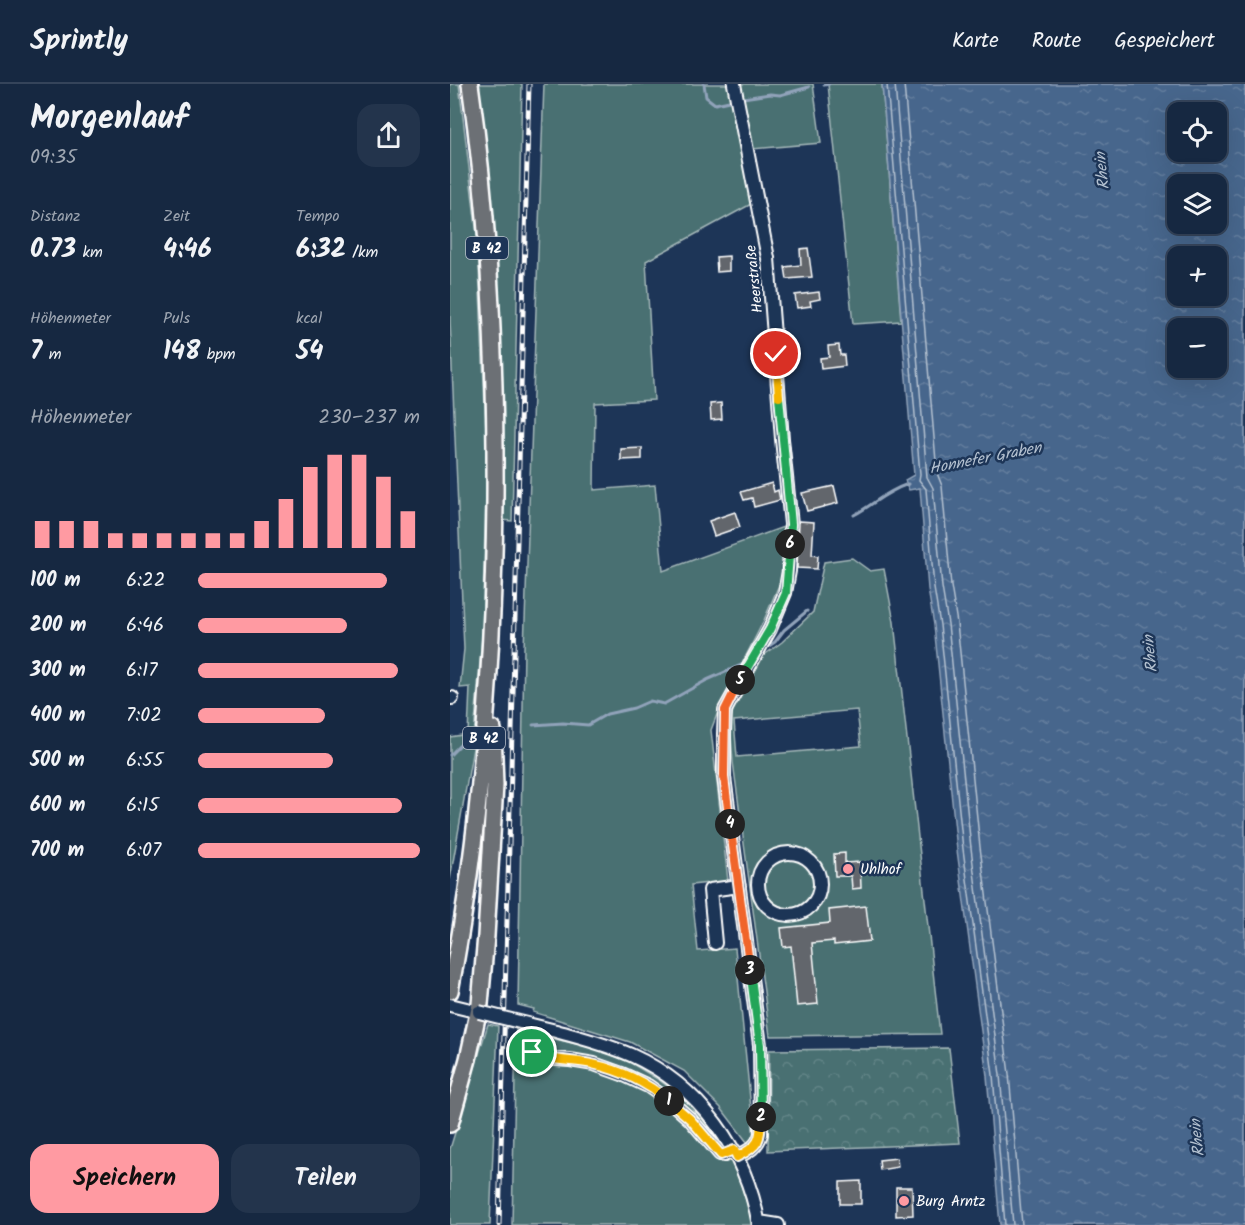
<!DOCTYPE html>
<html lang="de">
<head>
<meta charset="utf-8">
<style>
	:root { --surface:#162841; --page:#23344c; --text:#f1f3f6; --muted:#9ea6b1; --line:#35445a; --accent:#ff9aa2 }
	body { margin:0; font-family:Kalam,sans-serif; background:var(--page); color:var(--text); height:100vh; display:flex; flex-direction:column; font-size:22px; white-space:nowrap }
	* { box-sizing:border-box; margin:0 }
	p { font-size:20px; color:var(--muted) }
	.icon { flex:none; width:33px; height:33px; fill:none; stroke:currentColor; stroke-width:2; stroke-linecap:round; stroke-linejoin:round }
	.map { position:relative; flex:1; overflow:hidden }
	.details { display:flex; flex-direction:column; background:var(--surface); width:450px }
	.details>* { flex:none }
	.controls { position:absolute; left:717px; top:18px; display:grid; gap:12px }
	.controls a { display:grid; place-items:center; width:60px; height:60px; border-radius:12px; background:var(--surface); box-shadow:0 6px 24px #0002,0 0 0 2px var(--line); font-size:30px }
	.pin { position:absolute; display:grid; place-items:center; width:51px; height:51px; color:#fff; margin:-26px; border:3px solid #fff; border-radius:50%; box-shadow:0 2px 6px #0007 }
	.km { position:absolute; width:30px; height:30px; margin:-15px; border-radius:50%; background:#222; color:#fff; font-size:16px; line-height:30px; text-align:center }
	.round { display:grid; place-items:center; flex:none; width:63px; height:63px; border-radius:18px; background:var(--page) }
	.head { display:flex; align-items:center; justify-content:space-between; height:102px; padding:0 30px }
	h1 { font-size:33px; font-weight:600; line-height:45px }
	.figures { display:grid; grid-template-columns:repeat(3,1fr); gap:9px; height:102px; padding:6px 30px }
	.figures div { display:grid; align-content:center }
	.figures b { font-size:26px; font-weight:600 }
	.figures small { font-size:16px; font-weight:400 }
	.figures p { font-size:16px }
	.chart { height:168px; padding:12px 30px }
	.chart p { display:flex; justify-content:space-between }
	.chart svg { width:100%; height:108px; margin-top:6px; stroke:var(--accent); stroke-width:6 }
	.cta { display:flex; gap:12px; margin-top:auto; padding:12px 30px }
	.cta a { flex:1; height:69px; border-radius:18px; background:var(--accent); color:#111; font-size:24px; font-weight:600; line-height:69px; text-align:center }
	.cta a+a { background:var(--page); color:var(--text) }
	ul { padding:0 30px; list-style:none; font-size:20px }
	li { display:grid; grid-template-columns:96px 72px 1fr; align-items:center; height:45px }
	li i { height:15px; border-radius:8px; background:var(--accent) }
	header { display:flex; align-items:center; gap:36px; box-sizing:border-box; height:84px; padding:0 30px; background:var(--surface); border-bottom:2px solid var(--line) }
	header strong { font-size:28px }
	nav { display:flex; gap:33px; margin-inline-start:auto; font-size:21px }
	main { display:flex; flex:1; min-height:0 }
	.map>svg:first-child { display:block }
</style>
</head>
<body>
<header>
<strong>Sprintly</strong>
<nav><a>Karte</a><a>Route</a><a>Gespeichert</a></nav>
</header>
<main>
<section class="details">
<div class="head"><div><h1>Morgenlauf</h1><p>09:35</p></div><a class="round"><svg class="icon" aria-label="share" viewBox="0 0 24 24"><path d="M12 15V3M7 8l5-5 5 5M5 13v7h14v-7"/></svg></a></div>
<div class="figures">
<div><p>Distanz</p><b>0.73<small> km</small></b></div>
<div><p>Zeit</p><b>4:46</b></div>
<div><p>Tempo</p><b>6:32<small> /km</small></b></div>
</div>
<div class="figures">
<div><p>Höhenmeter</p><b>7<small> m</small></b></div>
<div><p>Puls</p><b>148<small> bpm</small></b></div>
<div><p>kcal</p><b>54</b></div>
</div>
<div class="chart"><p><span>Höhenmeter</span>230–237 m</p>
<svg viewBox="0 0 160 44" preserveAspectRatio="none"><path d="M5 44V33M15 44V33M25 44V33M35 44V38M45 44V38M55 44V38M65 44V38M75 44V38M85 44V38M95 44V33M105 44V24M115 44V11M125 44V6M135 44V6M145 44V15M155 44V29"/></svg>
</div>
<ul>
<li><b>100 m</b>6:22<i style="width:85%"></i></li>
<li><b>200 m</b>6:46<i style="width:67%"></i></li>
<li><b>300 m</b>6:17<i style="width:90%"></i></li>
<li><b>400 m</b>7:02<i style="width:57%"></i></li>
<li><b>500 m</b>6:55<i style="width:61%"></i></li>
<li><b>600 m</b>6:15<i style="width:92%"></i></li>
<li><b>700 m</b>6:07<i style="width:100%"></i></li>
</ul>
<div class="cta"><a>Speichern</a><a>Teilen</a></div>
</section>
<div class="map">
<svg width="795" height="1141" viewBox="0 0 795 1141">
	<defs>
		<pattern id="forest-crowns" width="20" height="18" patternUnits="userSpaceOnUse" patternTransform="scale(1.5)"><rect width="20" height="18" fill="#486f72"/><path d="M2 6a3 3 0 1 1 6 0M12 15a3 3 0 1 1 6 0" fill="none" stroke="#638587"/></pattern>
		<pattern id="water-ripples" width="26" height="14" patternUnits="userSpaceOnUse" patternTransform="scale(1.5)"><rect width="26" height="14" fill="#47668c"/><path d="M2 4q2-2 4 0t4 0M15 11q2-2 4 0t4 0" fill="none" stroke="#637d9d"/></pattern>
	</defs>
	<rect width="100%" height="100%" fill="#1d3557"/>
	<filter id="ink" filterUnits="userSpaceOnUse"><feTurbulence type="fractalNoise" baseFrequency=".0167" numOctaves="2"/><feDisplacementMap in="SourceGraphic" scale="12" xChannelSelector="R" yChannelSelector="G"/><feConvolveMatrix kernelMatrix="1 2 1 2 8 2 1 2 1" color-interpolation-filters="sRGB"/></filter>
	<g filter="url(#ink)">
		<path fill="#486f72" stroke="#a4b7b8" stroke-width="1.5" fill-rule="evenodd" d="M0,0h9l19,160 9,211 -5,181 -9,112 -23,131v-142l18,-3 2,-47 -10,1 4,-39 -14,-329z
			M28,0h44l-10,437 -11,-1 2,-103 -2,-74 -11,-162z
			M94,0h185l24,119 -107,58 8,139 -59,3 -1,87 61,-5 8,86 123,-45 1,40 -23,54 -45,89 -8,21 17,151 -37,4 7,66 37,-3 19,191 -7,3 -26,-34 -37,-37 -54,-29 -97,-30 1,-3 -16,-4 6,-356z
			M288,0h75l8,59 -69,6z
			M378,0h54l19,237 -48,3z
			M402,474l18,13 14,-2 10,53 46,412 -170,2 -37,-274 -3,-41 8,-27 18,-33 26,-19 31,-30 11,-50zM407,626l4,36 -124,11 -3,-36z
			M38,940l10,2 -8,199h-40v-76z
			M66,946l82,19 33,14 28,17 24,18 20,22 32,46 19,59h-242z"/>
		<path fill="url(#forest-crowns)" stroke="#a4b7b8" stroke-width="1.5" d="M499,964l11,95 -192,8 1,-101z"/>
		<path fill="url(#water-ripples)" stroke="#91a3ba" stroke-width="1.5" fill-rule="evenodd" d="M432,0h363v1141h-245l-13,-149 -30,-226 -23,-225 -6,-36 -8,-101 -11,2 -4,-10 9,-5zM728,28h38v40h-38zM728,100h38v40h-38zM728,172h38v40h-38zM728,244h38v40h-38z"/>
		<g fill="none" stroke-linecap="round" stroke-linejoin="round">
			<path stroke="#b5c2d1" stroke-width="1.5" d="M437,0l33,390 -1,6 7,9 8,99 6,37 23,224 30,226 12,150
				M445,0l32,393 6,11 9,99 6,37 23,224 29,227 13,150
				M454,0l33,389 5,13 9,100 6,37 23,224 29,227 13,151"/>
			<path stroke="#91a3ba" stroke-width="3" d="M254,0l2,13 9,7 19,-4
				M374,1l5,-1
				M293,14l27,-4 10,1 29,-8
				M404,431c20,-11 31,-23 54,-31
				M313,566l12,-8 9,-12 23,-19
				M83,641l30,-2 25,2 19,-11 27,-6 16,-7 14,3 43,-24 39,-17
				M0,671l14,-14"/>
		</g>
		<path fill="#62666c" stroke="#fff" stroke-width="1.5" d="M358,164l4,29 -25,2 -2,-12 16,-2 -1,-16z
			M279,172v15l-12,1 -1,-15z
			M369,208l1,7 -10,2 1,5 -14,2 -2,-13z
			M389,261l1,10h4l1,11 -24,3 -1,-11 9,-1 -1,-11z
			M271,319l1,16 -11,1 -1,-16z
			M192,364v11l-21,1v-11z
			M322,399l2,9 4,-2 2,10 -26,7 -2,-9 -8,2 -3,-8z
			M384,402l4,17 -31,8 -5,-18z
			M285,428l5,15 -26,9 -5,-15z
			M349,437l15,1 -2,33 6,1 -1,13 -20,-1z
			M395,769v10l15,-1 1,26 -9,1 -1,-13h-16l-1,-22z
			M416,822l4,35 -36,4v-4l-22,2 6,61 -21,2 -6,-60 -8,1 -2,-19 49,-5 -1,-13z
			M447,1074l1,9 -18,3 -1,-10z
			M411,1097v23h-21v-22z
			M446,1103h16l1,28 -17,1z"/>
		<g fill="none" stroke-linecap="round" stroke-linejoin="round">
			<defs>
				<path id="minor" d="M284,0l34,174 14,181 9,85 -2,47 -4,22 -15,36 -45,81 -1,24v43l36,268 1,89c-4,13 -12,17 -24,23
					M0,614h2
					M308 800a31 31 0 1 1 62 0a31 31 0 1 1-62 0Z
					M265,859l-5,-53 29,-4
					M0,921l29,7
					M106,947c25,7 50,13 75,24 69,31 115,96 128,170
					M83,968l8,6 29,2 24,4 28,10 26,12 24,17 18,16 30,35 4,1 10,-5
					M309,1138l19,3"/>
				<path id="major" d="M0,907c31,-161 43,-324 45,-487 1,-140 -5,-281 -25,-420
					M0,1040l18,-65 12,-55 6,-68 9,-151 -2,-56"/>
			</defs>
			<use href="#minor" stroke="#fff" stroke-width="16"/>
			<use href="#major" stroke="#fff" stroke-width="20"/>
			<use href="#minor" stroke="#1d3557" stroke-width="12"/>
			<use href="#major" stroke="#6c6f75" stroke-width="15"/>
			<defs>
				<path id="rail" d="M49,1141l30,-1141"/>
			</defs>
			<use href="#rail" stroke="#fff" stroke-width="5"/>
			<use href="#rail" stroke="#1d3557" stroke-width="3" stroke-dasharray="9" stroke-linecap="butt"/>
			<defs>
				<path id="minor-bridge" d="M29,928l77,19"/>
			</defs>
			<use href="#minor-bridge" stroke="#fff" stroke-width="16" stroke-linecap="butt"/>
			<use href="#minor-bridge" stroke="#1d3557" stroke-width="12"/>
		</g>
	</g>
	<g fill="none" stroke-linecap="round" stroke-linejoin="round" filter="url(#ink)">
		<defs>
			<path id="split-1" d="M82,968c11,9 45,8 60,12 28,6 55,19 77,37"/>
			<path id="split-2" d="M219,1017l21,18 31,36 13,-5 3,7c22,-11 24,-16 24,-40"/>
			<path id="split-3" d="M300,886l10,75 1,72"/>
			<path id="split-4" d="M280,740l20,146"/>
			<path id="split-5" d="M280,740l-6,-47 1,-67 15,-30"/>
			<path id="split-6" d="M290,596l30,-51 16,-36 4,-49"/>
			<path id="split-7" d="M329,313l12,127 -1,20"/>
			<path id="split-8" d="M326,270l3,43"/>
		</defs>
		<use href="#split-1" stroke="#fff" stroke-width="12"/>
		<use href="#split-2" stroke="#fff" stroke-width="12"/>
		<use href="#split-3" stroke="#fff" stroke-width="12"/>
		<use href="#split-4" stroke="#fff" stroke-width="12"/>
		<use href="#split-5" stroke="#fff" stroke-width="12"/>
		<use href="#split-6" stroke="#fff" stroke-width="12"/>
		<use href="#split-7" stroke="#fff" stroke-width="12"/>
		<use href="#split-8" stroke="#fff" stroke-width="12"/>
		<use href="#split-1" stroke="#f5b400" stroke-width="8"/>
		<use href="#split-2" stroke="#f5b400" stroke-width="8"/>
		<use href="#split-3" stroke="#22a559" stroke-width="8"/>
		<use href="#split-4" stroke="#f0652b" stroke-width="8"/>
		<use href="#split-5" stroke="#f0652b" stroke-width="8"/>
		<use href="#split-6" stroke="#22a559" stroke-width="8"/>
		<use href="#split-7" stroke="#22a559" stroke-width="8"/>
		<use href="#split-8" stroke="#f5b400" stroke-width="8"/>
	</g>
	<g fill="#ff9aa2" stroke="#1d3557" stroke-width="2">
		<circle cx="398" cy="785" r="6"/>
		<circle cx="454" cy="1117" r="6"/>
	</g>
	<g text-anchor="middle" stroke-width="5" stroke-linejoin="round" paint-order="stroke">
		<g fill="#1d3557" stroke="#bbc2cd" stroke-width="1.5">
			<rect x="16" y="153" width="42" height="22" rx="4.5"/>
			<rect x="13" y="643" width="42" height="22" rx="4.5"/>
		</g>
		<g font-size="14" font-weight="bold" fill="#fff">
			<text x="37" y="169">B 42</text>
			<text x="34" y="659">B 42</text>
		</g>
		<g font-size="15" fill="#fff" stroke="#1d3557">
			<text transform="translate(304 195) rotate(-96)" y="5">Heerstraße</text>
		</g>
		<g font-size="15" fill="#fff" stroke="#1d3557" text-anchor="start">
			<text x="410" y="790">Uhlhof</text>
			<text x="466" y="1122">Burg Arntz</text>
		</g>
		<g font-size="16" font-style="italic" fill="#b5c2d1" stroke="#1d3557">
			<text transform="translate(651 87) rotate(-96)" y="6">Rhein</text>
			<text transform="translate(535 373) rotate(-11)" y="6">Honnefer Graben</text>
			<text transform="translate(699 570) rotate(-96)" y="6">Rhein</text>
			<text transform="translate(746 1054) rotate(-96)" y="6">Rhein</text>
		</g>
	</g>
</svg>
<div class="controls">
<a><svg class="icon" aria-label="locate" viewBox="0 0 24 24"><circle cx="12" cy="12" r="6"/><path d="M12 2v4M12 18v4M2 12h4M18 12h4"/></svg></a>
<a><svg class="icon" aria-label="layers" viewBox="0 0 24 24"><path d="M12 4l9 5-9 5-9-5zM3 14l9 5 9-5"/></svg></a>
<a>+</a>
<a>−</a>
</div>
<div class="pin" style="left:82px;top:968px;background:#1e9e55"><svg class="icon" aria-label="arrive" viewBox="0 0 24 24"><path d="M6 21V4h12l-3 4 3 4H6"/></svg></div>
<div class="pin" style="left:326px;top:270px;background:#d93025"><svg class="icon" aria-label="check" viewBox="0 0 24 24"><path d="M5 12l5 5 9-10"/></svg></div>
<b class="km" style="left:219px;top:1017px">1</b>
<b class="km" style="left:311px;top:1033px">2</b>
<b class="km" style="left:300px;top:886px">3</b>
<b class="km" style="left:280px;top:740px">4</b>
<b class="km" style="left:290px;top:596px">5</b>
<b class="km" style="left:340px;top:460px">6</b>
</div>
</main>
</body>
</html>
